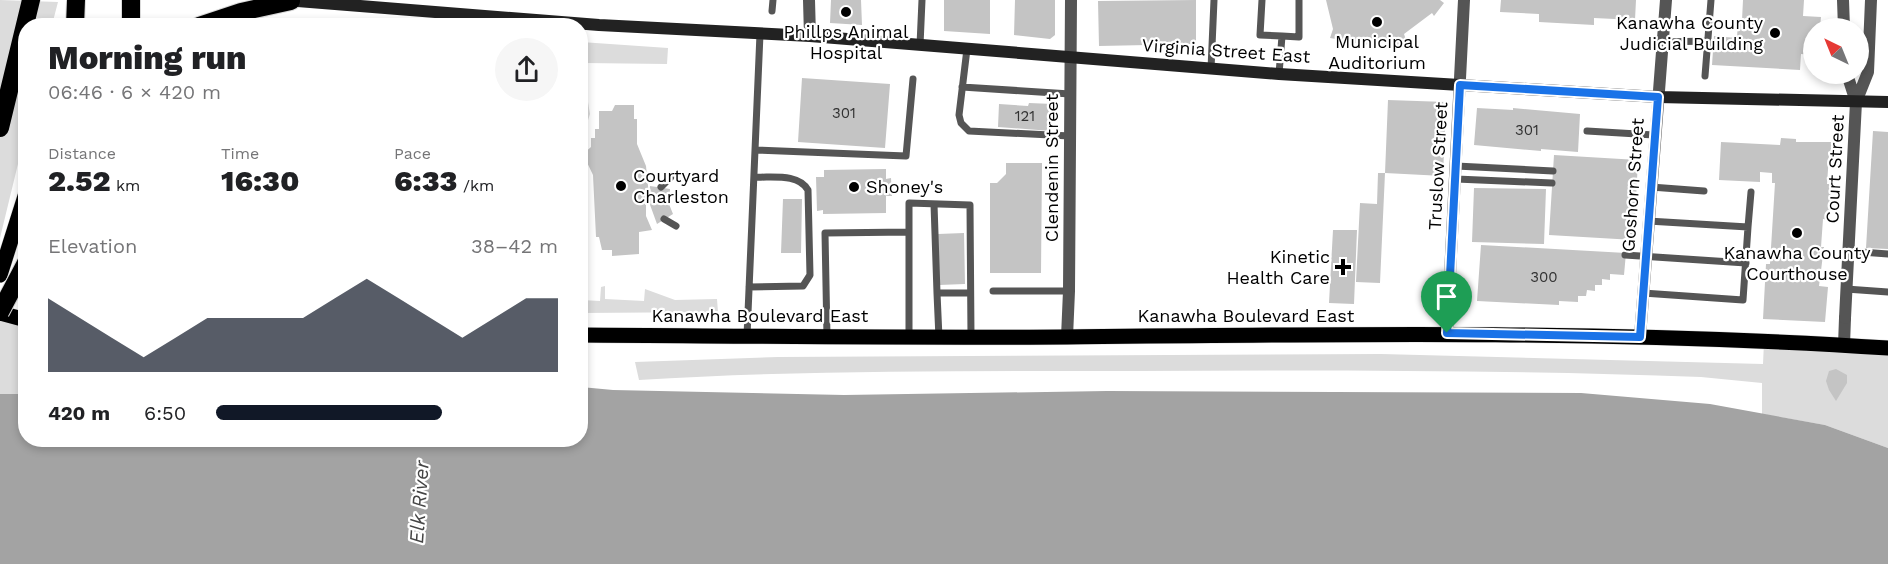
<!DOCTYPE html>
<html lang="en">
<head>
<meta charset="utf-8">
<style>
	:root { --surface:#fff; --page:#f6f6f6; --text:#202124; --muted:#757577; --accent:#111827 }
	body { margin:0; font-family:"Work Sans",sans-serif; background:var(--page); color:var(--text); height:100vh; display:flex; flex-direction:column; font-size:22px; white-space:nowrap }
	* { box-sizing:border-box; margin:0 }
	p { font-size:20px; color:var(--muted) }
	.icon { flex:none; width:33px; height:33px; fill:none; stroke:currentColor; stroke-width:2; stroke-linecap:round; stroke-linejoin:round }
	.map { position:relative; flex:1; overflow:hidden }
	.drawer { position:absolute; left:18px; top:18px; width:570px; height:429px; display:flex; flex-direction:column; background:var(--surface); border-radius:24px; box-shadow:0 3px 9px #0003 }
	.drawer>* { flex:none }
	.needle { width:39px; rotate:317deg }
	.buttons { position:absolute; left:1803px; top:18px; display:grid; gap:12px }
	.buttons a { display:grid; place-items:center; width:66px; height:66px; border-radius:50%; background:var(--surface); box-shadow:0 3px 9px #0003; font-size:30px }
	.pin { position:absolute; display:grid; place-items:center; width:51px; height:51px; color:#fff; margin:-62px -26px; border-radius:50% 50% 50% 0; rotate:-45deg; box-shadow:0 0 6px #0007 }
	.pin .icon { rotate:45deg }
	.round { display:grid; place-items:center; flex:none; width:63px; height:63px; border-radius:32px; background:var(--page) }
	.headline { display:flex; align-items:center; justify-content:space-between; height:102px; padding:0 30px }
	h1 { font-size:33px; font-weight:800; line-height:45px }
	.metrics { display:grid; grid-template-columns:repeat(3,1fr); gap:9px; height:102px; padding:6px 30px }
	.metrics div { display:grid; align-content:center }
	.metrics b { font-size:30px; font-weight:800 }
	.metrics small { font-size:16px; font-weight:400 }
	.metrics p { font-size:16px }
	.chart { height:168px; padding:12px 30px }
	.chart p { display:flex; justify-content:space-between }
	.chart svg { width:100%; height:108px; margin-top:6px; fill:var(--accent); opacity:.7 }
	ul { padding:0 30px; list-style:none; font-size:20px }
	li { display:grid; grid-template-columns:96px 72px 1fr; align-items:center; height:45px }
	li i { height:15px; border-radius:8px; background:var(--accent) }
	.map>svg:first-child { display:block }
</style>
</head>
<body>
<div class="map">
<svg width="1888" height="564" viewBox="0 0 1888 564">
	<rect width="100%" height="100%" fill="#fff"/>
	<path fill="#dcdcdc" d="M0,0l58,2 -6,23 -26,1 -1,109 -25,103z
		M581,42l87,6 -1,16 -83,-1v38l4,1 2,12 -9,28z
		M581,196l5,14 -1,41 -3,4 -1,45 19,1 1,-14 4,-1v13l39,2 1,-12 30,11 42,-1 1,13 -137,1z
		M0,313l26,7 -1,74h-25z
		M1764,342l124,7v99l-63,-23 -63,-11v-31l-61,-6c-190,-7 -381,-7 -571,-6 -164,0 -328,-1 -491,9l-4,-18 143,-5 603,-3 382,10z"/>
	<path fill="#a3a3a3" d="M581,387l32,3 231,5 263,-4 474,2 129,11 115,21 63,23v116h-1888v-170h25l1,46h554z"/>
	<path fill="#fff" d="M376,0l126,1 1,25h-120z"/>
	<path fill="#c4c4c4" d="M831,0h30l1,25 -32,-2z
		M944,0h46v34l-46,-3z
		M1015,0h40v35l-5,4 -36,-4z
		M1196,0v44l-97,2 -1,-45z
		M1326,0h114l4,3 -10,13 -2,-3 -28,21 3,9 -18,7 -4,-10 -20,5 -14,-3 -1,7 -15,-2 1,-8 -6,-1 3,-9z
		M1501,0h135l-1,20 -41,-2v7l-55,-3v-8l-39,-2z
		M1743,0h61l-1,16 18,1 -1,11h-6v27l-13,-1 -1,16 -88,-5 2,-29 23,2 1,-18h4z
		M802,78l88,6 -5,64 -87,-6z
		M1388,100l58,2 -3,74 -58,-3z
		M1029,103l24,1 -2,27 -53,-4 1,-23 29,2z
		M615,105h19v14h3v25l9,22 3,30 1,-10 20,3 -1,15 4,10 -16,10 -8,-22 -3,1v13l6,14 -13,2v22l-27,2v-6h-10l-3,-13h-3l-3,-62 -10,-21 8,-7v-9h4v-9h4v-18h13z
		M1477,108l36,2v-2l67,6 -2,38 -37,-3v2l-67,-6z
		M1873,131l15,1v117l-22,-1z
		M1781,138l15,1v3h39l-1,14 -5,-1 -2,29h4l-2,36 -6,-1 -2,28h3l-5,39 9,1 -3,35 -62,-3 3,-55h4l5,-81h-3v-10l-12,-1v10l-41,-2 2,-38 59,3z
		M1554,155l84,5 -4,80 -85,-5z
		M1006,163h36l-1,110h-51v-90h7l9,-9z
		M886,169v10l5,-1 1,18h-6v17l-63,1v-4l-6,1 -1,-34h8v-7z
		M1378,173h7l-5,110 -24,-1 4,-79 17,1z
		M1474,188l72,1 -2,55 -72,-2z
		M783,199h19l-1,54h-20z
		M1333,230h24l-3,74 -25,-1z
		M964,233l1,51 -26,1 -1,-51z
		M1481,245l145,8 -2,22 -14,-1v6l-8,-1v6h-7v6l-8,-1 -1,6h-8v6l-19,-1v4l-82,-4z
		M1836,369l11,6v8l-11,18 -7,-11 -3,-9 3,-10z"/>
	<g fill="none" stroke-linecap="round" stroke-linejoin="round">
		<defs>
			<path id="primary" d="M0,275l26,-82
				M0,313l26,7
				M580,335c163,1 325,3 487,2 274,-3 548,-7 821,11"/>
			<path id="motorway" d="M131,0v26
				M75,26l1,-26
				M199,26l42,-14 50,-11
				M0,128l31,-128"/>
		</defs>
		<use href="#primary" stroke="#dbdbdb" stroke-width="16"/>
		<use href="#motorway" stroke="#dbdbdb" stroke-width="20"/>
		<path stroke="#555" stroke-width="7" d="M1262,0l-2,35 22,1 -3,38
			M772,11l1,-11
			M1282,36l17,1v-37
			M1663,42l45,-1
			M920,45l2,-45
			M967,49l-8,66 2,8 8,8 101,5
			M1211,69l3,-69
			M1705,76l6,-76
			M962,87l108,7
			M1587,131l67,4
			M755,150l151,6 7,-77
			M1456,166l97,5
			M1456,179l96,4
			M661,187l11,-11
			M1651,187l53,4
			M934,204l3,89
			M664,219l12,7
			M1748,227l3,-35
			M909,232v-29l61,2 1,132
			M1848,251l40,3
			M1625,255l121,8
			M749,287l54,-1 7,-11 -2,-85c-10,-17 -36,-12 -54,-13
			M1846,289l42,3
			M993,291h76
			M1643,293l100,7 5,-73 -100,-6
			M747,336l13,-302
			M827,337l-2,-104 84,-1v104
			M939,338l-2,-45h33"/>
		<path stroke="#555" stroke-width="12" d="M809,0l1,36
			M1447,333l17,-333
			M1640,337l26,-337
			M1844,345l1,-27"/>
		<path stroke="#555" stroke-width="12" d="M1843,0l1,28
			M1847,74l9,28
			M1845,318l11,-216 12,-30 3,-72
			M1067,337l2,-46 2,-291"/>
		<path stroke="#222" stroke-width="12" d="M285,0l314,25 211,11 469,38 379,23 230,5"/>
		<use href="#primary" stroke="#000" stroke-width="15"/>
		<use href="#motorway" stroke="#000" stroke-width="18"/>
		<defs>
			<path id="motorway-bridge" d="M0,312l26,-49"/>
		</defs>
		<use href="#motorway-bridge" stroke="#dbdbdb" stroke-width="20" stroke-linecap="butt"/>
		<use href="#motorway-bridge" stroke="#000" stroke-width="18"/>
	</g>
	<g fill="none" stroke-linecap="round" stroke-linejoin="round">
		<defs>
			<path id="route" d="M1460,85l198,12 -18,240 -193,-4z"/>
		</defs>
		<use href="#route" stroke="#fff" stroke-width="12"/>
		<use href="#route" stroke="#1a73e8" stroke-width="8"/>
	</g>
	<g fill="#000" stroke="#fff" stroke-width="2">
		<circle cx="846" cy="12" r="6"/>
		<circle cx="1377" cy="22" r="6"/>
		<circle cx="1775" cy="33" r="6"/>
		<circle cx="621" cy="186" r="6"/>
		<circle cx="854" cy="187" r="6"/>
		<circle cx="1797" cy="233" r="6"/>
		<path d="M1340 258h6v6h6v6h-6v6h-6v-6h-6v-6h6z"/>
	</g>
	<g text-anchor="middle" stroke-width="4.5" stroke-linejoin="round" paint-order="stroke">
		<g font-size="15" fill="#313131">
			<text x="844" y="118">301</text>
			<text x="1025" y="121">121</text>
			<text x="1527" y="135">301</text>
			<text x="1544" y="282">300</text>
		</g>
		<g font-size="18" fill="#000" stroke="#fff">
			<text x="1763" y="29" text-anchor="end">Kanawha County<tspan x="1763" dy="21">Judicial Building</tspan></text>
			<text x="846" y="38">Phillps Animal<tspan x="846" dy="21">Hospital</tspan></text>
			<text x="1377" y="48">Municipal<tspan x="1377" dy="21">Auditorium</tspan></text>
			<text x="633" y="182" text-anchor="start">Courtyard<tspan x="633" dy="21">Charleston</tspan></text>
			<text x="866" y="193" text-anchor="start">Shoney's</text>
			<text x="1797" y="259">Kanawha County<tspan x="1797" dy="21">Courthouse</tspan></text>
			<text x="1330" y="263" text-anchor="end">Kinetic<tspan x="1330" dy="21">Health Care</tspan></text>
		</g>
		<g font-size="18" fill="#000" stroke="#fff">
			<text transform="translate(1226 51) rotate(4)" y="6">Virginia Street East</text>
			<text transform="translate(1438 166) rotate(-87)" y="6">Truslow Street</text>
			<text transform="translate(1052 168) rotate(-90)" y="6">Clendenin Street</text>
			<text transform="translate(1835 169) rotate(-87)" y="6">Court Street</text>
			<text transform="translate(1633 185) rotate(-86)" y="6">Goshorn Street</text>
			<text x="760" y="322">Kanawha Boulevard East</text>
			<text x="1246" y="322">Kanawha Boulevard East</text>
		</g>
		<g font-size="20" font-style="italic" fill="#444" stroke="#fff">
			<text transform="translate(419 502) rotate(-86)" y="7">Elk River</text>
		</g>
	</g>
</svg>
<div class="buttons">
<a><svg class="needle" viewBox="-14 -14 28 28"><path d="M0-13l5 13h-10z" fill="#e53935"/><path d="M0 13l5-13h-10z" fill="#757577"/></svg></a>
</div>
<div class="pin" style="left:1447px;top:333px;background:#1e9e55"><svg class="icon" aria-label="arrive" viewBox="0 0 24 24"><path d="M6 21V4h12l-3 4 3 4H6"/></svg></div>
<section class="drawer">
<div class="headline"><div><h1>Morning run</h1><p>06:46 · 6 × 420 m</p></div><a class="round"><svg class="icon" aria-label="share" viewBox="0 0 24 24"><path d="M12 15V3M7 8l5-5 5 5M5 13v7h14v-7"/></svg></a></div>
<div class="metrics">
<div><p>Distance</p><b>2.52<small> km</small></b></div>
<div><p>Time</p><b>16:30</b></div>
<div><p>Pace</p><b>6:33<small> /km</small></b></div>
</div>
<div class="chart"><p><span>Elevation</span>38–42 m</p>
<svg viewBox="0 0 160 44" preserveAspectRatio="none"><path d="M0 44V14L10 22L20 30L30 38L40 30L50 22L60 22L70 22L80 22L90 14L100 6L110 14L120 22L130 30L140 22L150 14L160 14V44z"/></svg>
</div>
<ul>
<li><b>420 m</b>6:50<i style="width:66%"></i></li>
</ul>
</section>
</div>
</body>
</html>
